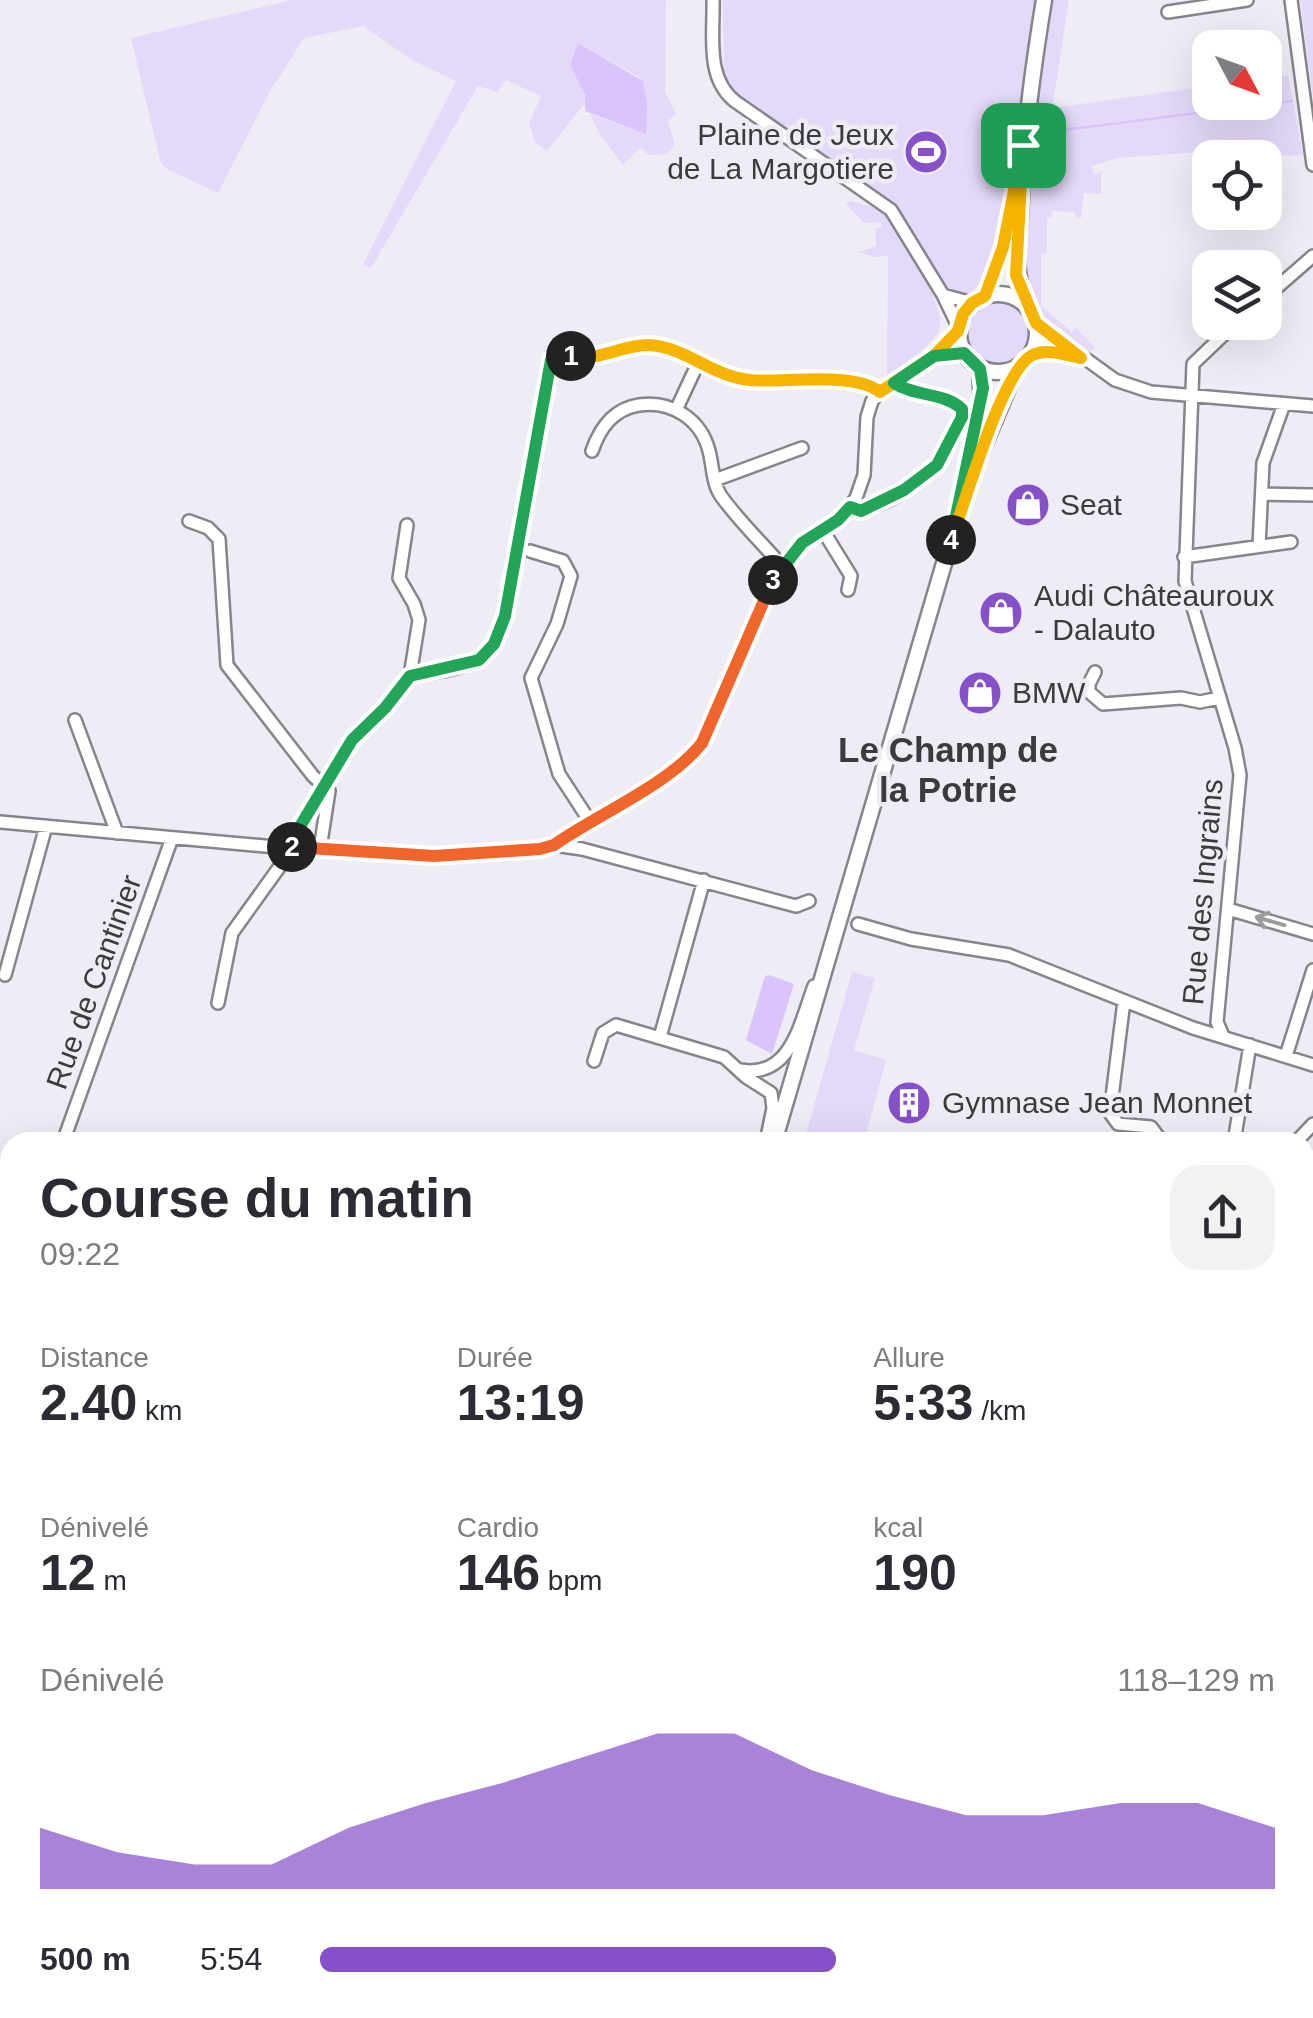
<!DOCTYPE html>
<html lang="fr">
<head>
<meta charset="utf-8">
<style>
	:root { --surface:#fff; --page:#f2f2f3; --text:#2b2b33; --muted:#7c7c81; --accent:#8650c8 }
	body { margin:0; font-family:Arial,sans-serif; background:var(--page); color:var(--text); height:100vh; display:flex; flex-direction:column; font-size:38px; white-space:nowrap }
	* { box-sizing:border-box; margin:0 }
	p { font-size:32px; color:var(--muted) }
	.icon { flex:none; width:55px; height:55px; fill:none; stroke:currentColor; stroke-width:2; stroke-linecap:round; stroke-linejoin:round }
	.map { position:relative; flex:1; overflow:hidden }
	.panel { position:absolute; left:0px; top:1132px; width:1315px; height:888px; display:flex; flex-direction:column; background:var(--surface); border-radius:30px 30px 0 0; box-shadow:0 10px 40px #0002 }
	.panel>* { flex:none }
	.needle { width:65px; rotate:131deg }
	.controls { position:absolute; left:1192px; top:30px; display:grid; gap:20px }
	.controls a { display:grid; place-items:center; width:90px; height:90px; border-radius:20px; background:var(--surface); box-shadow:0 10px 40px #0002; font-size:50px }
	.pin { position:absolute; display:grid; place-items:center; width:85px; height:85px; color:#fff; margin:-42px; border-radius:20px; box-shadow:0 5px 15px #0006 }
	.km { position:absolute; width:50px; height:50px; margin:-25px; border-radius:50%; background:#222; color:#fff; font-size:28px; line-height:50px; text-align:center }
	.round { display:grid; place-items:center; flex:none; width:105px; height:105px; border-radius:30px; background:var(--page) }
	.summary { display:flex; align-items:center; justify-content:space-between; height:170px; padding:0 40px }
	h1 { font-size:55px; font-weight:700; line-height:75px }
	.figures { display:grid; grid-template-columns:repeat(3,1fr); gap:15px; height:170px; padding:10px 40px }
	.figures div { display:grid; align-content:center }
	.figures b { font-size:50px; font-weight:700 }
	.figures small { font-size:28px; font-weight:400 }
	.figures p { font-size:28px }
	.chart { height:280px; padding:20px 40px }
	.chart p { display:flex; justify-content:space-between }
	.chart svg { width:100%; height:180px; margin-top:10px; fill:var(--accent); opacity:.7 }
	ul { padding:0 40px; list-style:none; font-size:32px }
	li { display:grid; grid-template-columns:160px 120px 1fr; align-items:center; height:75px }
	li i { height:25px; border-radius:12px; background:var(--accent) }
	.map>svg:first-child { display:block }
</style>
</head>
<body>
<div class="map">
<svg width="1313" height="2018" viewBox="0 0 1313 2018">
	<rect width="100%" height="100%" fill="#efecf6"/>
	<path fill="#e5d9f9" d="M292,0h374l-1,92 11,22 -8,7 7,24 -9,9 -17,1 -9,-7 -17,17 -22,-29 -11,-22 56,20 -2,-51 -5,-6 -61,-34 -8,22 14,27 1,11 -38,48 -12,-9 -6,-18 12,-28 -35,-16 -9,12 -19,-6 -107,182 -8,-4 93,-183 -44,-21 -49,-34 -59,12 -34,53 -52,102 -53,-25 -5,-8 -29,-122z
		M723,0h314l-37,244c-9,21 -14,44 -38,52l-20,-10 -46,-78 -161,-114 -11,-18z
		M1049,0h20l-17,108 158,-22v16h55v-23l23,-4 15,80 -83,3 9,-1v-5l-13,-1 -99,7 -25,8 2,8 7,-2v22l-17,-1 -3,25h-5l-1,-6 -23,-1 -1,6 -4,1v35l-6,2v51l31,26 4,-4 20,20 -6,3 -6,-4 -3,2 -36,-24 -25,-47 10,-149z
		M1300,0h13v97z
		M850,201l29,8 9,9c14,25 59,85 51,112 -3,12 -40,39 -52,46l1,-120 -14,1 -16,-5 18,-6 -1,-17 7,-2 -1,-5 -17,1 -18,-19z
		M959 333a39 39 0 1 1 78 0a39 39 0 1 1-78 0Z
		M852,972l23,6 -21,72 32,10 -22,82 -58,-8z
		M1313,1289v61l-8,1v-60z
		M0,1833l10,8v167l-10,2z
		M590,2010h62l1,8h-65z
		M1130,2010h139l2,8h-139z"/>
	<path fill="#d9c4fc" d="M578,43l65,38 4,23 -1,30 -61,-23v-16l-15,-30z
		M769,975l25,9 -22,70 -26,-14 19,-64z"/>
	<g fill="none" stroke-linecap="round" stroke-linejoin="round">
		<path stroke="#d9c4fc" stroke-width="2.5" d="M1040,133l252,-32"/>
		<defs>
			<path id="minor" d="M713,0c1,35 -8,79 23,102l155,108 52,85 16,33
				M1291,0l22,165
				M1168,12l79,-12
				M943,295l29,8
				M1265,298l48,-42
				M1036,323l79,57 36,12 162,14
				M1031,354l22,-2 28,6
				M934,356l30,-3
				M677,408l21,-45
				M592,451c8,-23 21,-42 47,-46 32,-5 62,14 70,46 4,14 3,32 12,45 18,25 41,47 61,70
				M715,480l87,-32
				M1263,494l50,1
				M851,507c20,11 77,-28 89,-47 9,-12 22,-37 22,-51 -18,-17 -47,-12 -68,-26
				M189,521l19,7 11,11 8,126 86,111 10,9
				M822,529l29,47 -3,14
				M1259,546l4,-83 21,-59
				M530,551l33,10 8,15 -14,48 -26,54 28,96 30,46
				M1184,557l107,-15
				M1095,672l-6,12v8l14,12 78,-6 19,4 19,-4
				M410,676c42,-7 71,-6 91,-46l52,-275 32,2 63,-12 19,3 68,30 96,3 32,3 17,8
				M75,720l42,113
				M0,822l276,25 158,9 106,-7 14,-4 28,4 214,57 13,-5
				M554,845l119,-74 29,-28 72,-164 27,-36 42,-27 13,-18 8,-23 3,-58 5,-16 8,-9 54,-36 24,-25
				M320,849l9,-58 -6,-6
				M1228,909l85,25
				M858,924l53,15 98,16 184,73 120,37
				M5,975l41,-149
				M1124,1001l-14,112 8,11 33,3 6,8 -1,7
				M218,1003l14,-70 56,-78 2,-12 62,-104 33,-31 25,-32 9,-56 -5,-16 -15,-26 8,-53
				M1223,1036l-6,-14 23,-247 -5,-27 -50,-167 8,-217 44,-42
				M660,1037l44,-157
				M1286,1056l27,-86
				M594,1061l9,-28 13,-8 108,32 22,20 25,16 2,15 -7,34
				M740,1070c51,9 60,-47 74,-84
				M63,1142l109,-304
				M1234,1142l16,-97
				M1296,1142l17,-18
				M0,1188l10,3
				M0,1233l10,3
				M1305,1260l8,-2
				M0,1316l10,-28
				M1305,1390l8,-1
				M0,1410l10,4
				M0,1509l10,8
				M1305,1514l8,5
				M1305,1607l8,4
				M0,1661l10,2
				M0,1684l10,21
				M1305,1745l8,-2
				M0,1809l10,20
				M98,2010l4,8
				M390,2010l2,8
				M259,2018l42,-8"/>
			<path id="major" d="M959 333a39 39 0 1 1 78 0a39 39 0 1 1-78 0Z
				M985,296l18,-49 11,-57
				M1026,305c-15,-45 -7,-61 -5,-106 3,-67 12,-132 23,-199
				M977,462l40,-95
				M774,1142l176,-599 32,-135 -2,-39
				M1305,1848l8,-2
				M652,2010l1,8
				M588,2018l2,-8
				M664,2018l16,-8"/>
		</defs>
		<use href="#minor" stroke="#87848c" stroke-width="16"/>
		<use href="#major" stroke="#87848c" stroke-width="19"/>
		<use href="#minor" stroke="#fff" stroke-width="11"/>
		<use href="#major" stroke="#fff" stroke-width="14"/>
	</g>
	<defs><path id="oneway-shaft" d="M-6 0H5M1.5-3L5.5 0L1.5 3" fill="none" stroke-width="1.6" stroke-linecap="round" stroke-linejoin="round" transform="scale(2.5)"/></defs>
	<use stroke="#9e9c9e" href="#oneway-shaft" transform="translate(1270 921) rotate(-164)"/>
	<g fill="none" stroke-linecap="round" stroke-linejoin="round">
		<defs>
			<path id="split-1" d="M571,356c26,6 51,-11 77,-11 36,1 65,32 102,35 34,3 103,-9 130,12l54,-36 24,-25 5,-17 9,-11 13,-7 18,-49 20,-102"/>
			<path id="split-2" d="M292,847l-2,-4 62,-103 33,-32 25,-32 69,-16 15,-16 11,-28 46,-256 5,-6 15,2"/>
			<path id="split-3" d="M292,847l142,9 106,-7 14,-4c44,-31 116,-61 148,-102l71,-163"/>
			<path id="split-4" d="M773,580l29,-37 36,-23 12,-13 11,4 43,-21 33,-25 25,-48v-8c-18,-17 -47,-12 -68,-26l40,-27 30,-3 16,16 3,19 -32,152"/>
			<path id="split-5" d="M951,540l-1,3c14,-35 53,-180 85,-189 15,-5 31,1 46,4l-45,-35 -20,-48 7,-130"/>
		</defs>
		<use href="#split-1" stroke="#fff" stroke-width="20"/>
		<use href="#split-2" stroke="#fff" stroke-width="20"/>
		<use href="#split-3" stroke="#fff" stroke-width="20"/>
		<use href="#split-4" stroke="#fff" stroke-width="20"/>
		<use href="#split-5" stroke="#fff" stroke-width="20"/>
		<use href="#split-1" stroke="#f5b400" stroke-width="12"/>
		<use href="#split-2" stroke="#22a559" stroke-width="12"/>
		<use href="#split-3" stroke="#f0652b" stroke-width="12"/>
		<use href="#split-4" stroke="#22a559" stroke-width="12"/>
		<use href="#split-5" stroke="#f5b400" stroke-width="12"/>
	</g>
	<defs>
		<symbol id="stadium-disc" viewBox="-11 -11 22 22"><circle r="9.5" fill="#8650c8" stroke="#efecf6"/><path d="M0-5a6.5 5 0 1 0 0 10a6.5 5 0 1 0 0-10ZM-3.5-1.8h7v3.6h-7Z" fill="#fff"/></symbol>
		<symbol id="shop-disc" viewBox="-11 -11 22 22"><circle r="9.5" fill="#8650c8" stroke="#efecf6"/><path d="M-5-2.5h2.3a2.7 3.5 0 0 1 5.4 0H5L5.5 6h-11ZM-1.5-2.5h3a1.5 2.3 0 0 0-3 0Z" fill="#fff"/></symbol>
		<symbol id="building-disc" viewBox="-11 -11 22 22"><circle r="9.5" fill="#8650c8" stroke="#efecf6"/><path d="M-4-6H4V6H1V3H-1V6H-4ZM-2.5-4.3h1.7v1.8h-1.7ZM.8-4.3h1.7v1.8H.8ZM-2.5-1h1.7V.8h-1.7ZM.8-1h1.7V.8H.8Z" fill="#fff"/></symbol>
	</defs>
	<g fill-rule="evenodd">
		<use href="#stadium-disc" x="901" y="127" width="50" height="50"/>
		<use href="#shop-disc" x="1003" y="480" width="50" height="50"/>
		<use href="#shop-disc" x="976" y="588" width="50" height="50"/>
		<use href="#shop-disc" x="955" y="668" width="50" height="50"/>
		<use href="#building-disc" x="884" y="1078" width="50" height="50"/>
	</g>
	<g text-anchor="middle" stroke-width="9" stroke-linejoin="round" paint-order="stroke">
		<g font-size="30" fill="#3c3a3e" stroke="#efecf6" text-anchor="start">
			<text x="894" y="145" text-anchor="end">Plaine de Jeux<tspan x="894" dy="34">de La Margotiere</tspan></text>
			<text x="1060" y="515">Seat</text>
			<text x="1034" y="606">Audi Châteauroux<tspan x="1034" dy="34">- Dalauto</tspan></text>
			<text x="1012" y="703">BMW</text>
			<text x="942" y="1113">Gymnase Jean Monnet</text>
		</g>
		<g font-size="30" fill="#3c3a3e" stroke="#efecf6">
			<text transform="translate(1203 892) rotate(-85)" y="10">Rue des Ingrains</text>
			<text transform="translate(94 982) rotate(-70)" y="10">Rue de Cantinier</text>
		</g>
		<g font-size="35" font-weight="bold" fill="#3c3a3e" stroke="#efecf6">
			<text x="948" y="762">Le Champ de<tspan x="948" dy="40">la Potrie</tspan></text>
		</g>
	</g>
</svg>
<div class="controls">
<a><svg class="needle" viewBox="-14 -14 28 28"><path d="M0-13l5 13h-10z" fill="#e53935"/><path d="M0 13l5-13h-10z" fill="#7c7c81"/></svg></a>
<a><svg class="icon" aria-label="locate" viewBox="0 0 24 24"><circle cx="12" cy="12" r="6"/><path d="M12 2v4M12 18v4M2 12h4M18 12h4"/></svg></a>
<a><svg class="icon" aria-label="layers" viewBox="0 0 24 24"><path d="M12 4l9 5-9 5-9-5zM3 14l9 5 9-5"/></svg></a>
</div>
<div class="pin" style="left:1023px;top:145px;background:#1e9e55"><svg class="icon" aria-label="arrive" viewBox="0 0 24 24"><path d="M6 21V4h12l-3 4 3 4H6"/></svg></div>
<b class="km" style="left:571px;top:356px">1</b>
<b class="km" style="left:292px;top:847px">2</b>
<b class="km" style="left:773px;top:580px">3</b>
<b class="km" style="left:951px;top:540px">4</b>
<section class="panel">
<div class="summary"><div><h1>Course du matin</h1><p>09:22</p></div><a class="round"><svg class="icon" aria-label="share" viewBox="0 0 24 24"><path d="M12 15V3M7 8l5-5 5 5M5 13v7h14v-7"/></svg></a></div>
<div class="figures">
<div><p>Distance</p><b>2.40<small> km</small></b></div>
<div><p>Durée</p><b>13:19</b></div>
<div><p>Allure</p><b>5:33<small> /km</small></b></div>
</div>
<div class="figures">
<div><p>Dénivelé</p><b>12<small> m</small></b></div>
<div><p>Cardio</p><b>146<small> bpm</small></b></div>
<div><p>kcal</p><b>190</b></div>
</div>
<div class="chart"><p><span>Dénivelé</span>118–129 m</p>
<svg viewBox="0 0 160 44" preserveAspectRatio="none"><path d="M0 44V29L10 35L20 38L30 38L40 29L50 23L60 18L70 12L80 6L90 6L100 15L110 21L120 26L130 26L140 23L150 23L160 29V44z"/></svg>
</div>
<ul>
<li><b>500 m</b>5:54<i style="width:54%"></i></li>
</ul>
</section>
</div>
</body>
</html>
